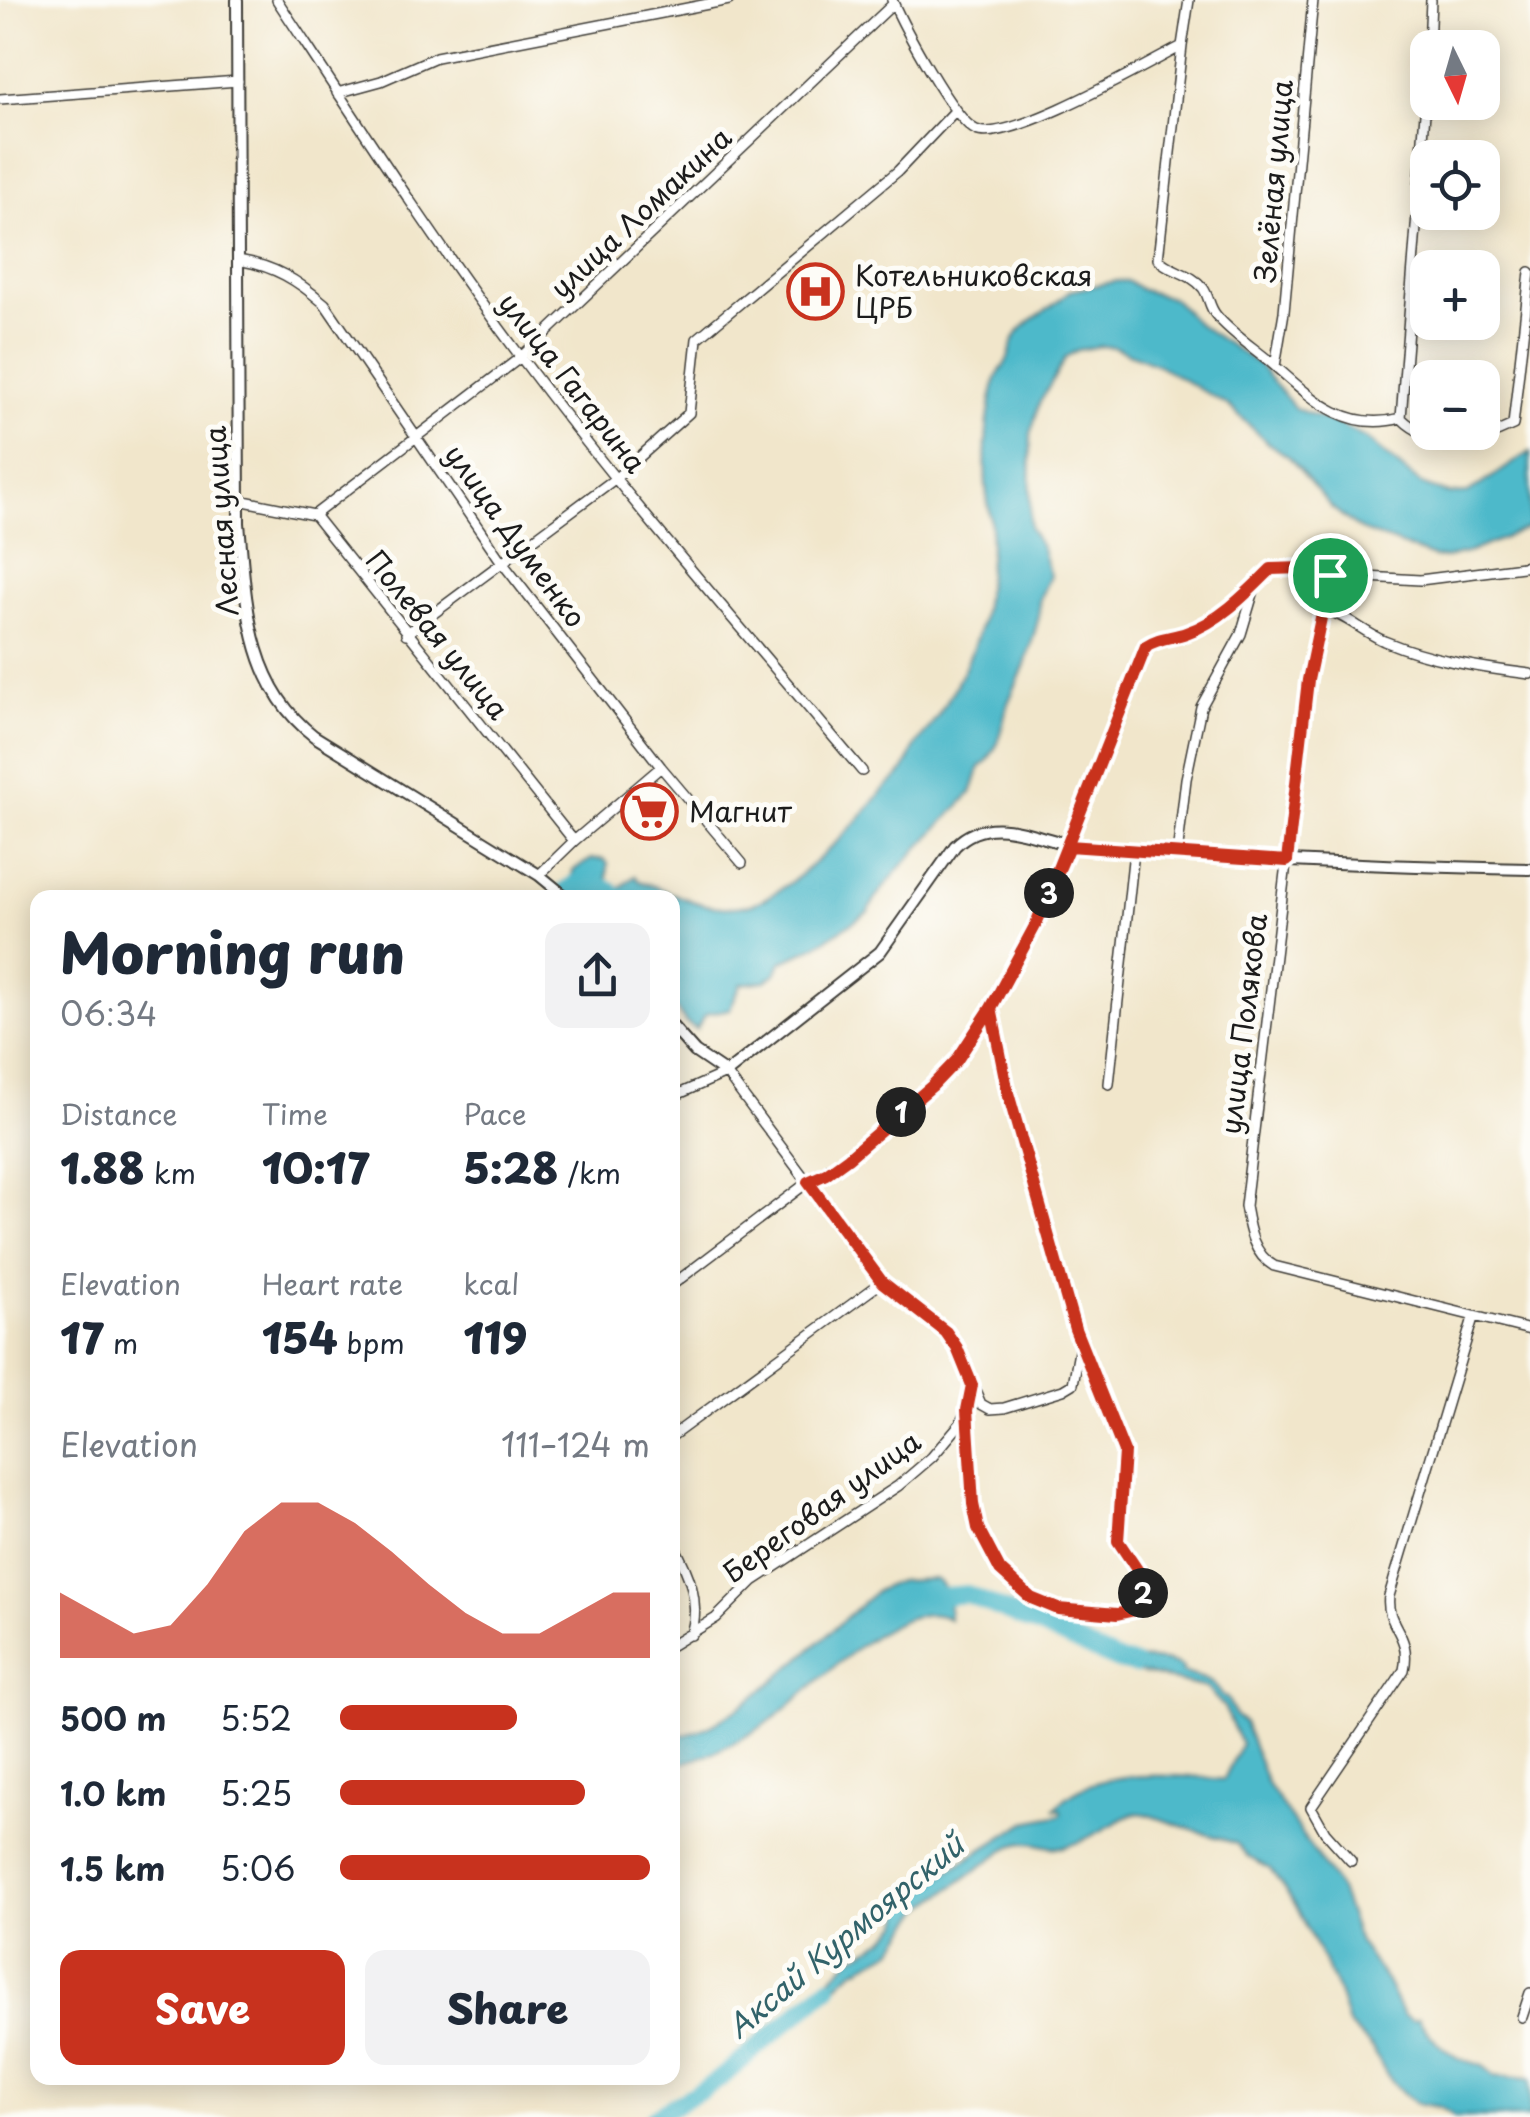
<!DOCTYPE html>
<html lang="en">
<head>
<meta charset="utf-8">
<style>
	:root { --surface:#fff; --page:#f2f2f3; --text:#1f2937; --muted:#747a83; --accent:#c8321e }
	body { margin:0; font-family:"Playpen Sans",sans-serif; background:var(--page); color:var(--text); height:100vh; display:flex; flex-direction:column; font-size:38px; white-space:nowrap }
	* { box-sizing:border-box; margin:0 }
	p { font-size:32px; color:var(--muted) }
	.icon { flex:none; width:55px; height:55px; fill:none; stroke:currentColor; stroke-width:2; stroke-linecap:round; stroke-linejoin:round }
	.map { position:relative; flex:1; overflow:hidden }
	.sheet { position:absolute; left:30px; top:890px; width:650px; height:1195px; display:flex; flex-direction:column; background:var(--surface); border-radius:20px; box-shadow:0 5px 25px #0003 }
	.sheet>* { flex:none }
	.needle { width:65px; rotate:175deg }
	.controls { position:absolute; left:1410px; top:30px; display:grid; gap:20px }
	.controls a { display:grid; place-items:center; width:90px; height:90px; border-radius:20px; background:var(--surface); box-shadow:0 5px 25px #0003; font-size:50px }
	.pin { position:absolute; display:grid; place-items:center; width:85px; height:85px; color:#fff; margin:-42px; border:5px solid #fff; border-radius:50%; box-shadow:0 2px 10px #0007 }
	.km { position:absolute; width:50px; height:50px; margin:-25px; border-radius:50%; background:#222; color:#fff; font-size:28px; line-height:50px; text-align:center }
	.round { display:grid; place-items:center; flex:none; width:105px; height:105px; border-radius:20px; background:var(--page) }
	.head { display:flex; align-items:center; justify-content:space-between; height:170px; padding:0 30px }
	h1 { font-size:55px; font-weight:800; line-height:75px }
	.stats { display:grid; grid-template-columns:repeat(3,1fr); gap:15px; height:170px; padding:10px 30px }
	.stats div { display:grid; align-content:center }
	.stats b { font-size:42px; font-weight:800 }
	.stats small { font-size:28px; font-weight:400 }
	.stats p { font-size:28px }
	.chart { height:280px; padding:20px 30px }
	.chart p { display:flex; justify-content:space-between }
	.chart svg { width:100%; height:180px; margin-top:10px; fill:var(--accent); opacity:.7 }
	.action { display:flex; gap:20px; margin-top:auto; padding:20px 30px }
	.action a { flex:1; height:115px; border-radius:20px; background:var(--accent); color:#fff; font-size:40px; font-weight:800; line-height:115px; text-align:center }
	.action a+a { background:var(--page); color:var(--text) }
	ul { padding:0 30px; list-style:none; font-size:32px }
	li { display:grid; grid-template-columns:160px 120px 1fr; align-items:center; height:75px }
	li i { height:25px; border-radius:12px; background:var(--accent) }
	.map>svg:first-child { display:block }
</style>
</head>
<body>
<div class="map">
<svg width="1530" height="2117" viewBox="0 0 1530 2117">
	<rect width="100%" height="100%" fill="#fdfcf7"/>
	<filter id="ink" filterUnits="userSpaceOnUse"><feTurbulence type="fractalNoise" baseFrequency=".01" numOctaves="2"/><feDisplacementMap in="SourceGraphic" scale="20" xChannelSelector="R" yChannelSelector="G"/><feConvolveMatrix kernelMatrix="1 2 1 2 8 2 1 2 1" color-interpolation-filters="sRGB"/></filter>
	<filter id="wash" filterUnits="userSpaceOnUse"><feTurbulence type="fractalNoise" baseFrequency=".0048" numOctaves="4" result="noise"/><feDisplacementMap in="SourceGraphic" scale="40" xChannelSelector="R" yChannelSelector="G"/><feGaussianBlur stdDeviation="2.25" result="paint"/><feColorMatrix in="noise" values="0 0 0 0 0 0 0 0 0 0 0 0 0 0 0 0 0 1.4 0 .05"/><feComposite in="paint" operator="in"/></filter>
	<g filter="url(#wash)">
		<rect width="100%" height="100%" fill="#f1e6cb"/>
		<path fill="#4eb9ca" stroke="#356a73" stroke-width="2.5" d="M1117,281h10l15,9 31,8 25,26 60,40 38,45 42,15 27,14 56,46 28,10 19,-1 62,-41v75l-60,25 -24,6 -13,-1 -73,-27 -29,-23 -42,-50 -22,-15 -38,-36 -71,-41 -44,-18 -13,-1 -23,4 -12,7 -27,47 -8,30 -1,94 12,21 8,27 -11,24v17l-14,48 -17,38 -10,40 -12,20 -6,4 -9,26 -71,75 -23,28 -9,16 -52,34 -35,16 -5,11 -10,8 -25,3 -11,25 -24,5 -10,15 -10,-6 -13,-18 -1,-107 -96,-1 -5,-9 2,-18 19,-11h12l4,5 -1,17 8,7 6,-1 14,-11 4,5c36,11 67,34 109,24 42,-10 110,-82 136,-116 5,-6 12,-8 17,-15 8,-9 10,-24 18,-33 25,-30 53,-80 62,-119 6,-30 8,-60 10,-90 1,-14 -4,-30 -5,-45 -2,-36 0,-70 9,-105 2,-8 7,-13 11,-20 5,-9 5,-19 11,-28 13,-18 38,-26 52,-43z
			M935,1579c16,11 13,22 14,40 -52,-27 -139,75 -179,102 -30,21 -63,36 -97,45v-32c43,14 168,-116 205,-144l20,-9z
			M1117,1657c19,5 50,-1 66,11l-1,4c18,7 30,5 40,24l5,2 9,18 8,6 23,62 73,106 19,52 28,40 16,33 10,5 6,-2c5,15 31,39 48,43 13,4 17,3 27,15l36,3v38h-75l-16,-10 -23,-4 -12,-9 -18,-20 -14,-26 -24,-24 -11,-35 -42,-85 -25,-35 -22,-12 -11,-13 -92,-30 -10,-1c-23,10 -45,27 -68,33 -24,7 -33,-13 -63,4l-83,60 -28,40 -41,22 -19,18 -18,12h-10l47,-44 33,-19 15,-16 4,-15 41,-35 81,-51 35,-7 1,-5 -7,-1c31,-40 100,-34 145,-32 9,0 14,3 24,2l17,-35 -17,-37 -18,-19 -94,-22z"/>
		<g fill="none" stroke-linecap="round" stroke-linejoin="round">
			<path stroke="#4eb9ca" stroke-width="18" d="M557,898l24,-19 27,10 11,9
				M925,1598l42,-4 151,67 17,4
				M654,2117l63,-36 112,-94"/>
		</g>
	</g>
	<g filter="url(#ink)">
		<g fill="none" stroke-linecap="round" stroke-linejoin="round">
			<defs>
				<path id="minor" d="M277,0c79,120 157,241 243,356 107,144 227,278 342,415
					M892,0c11,25 61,120 84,130 31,15 171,-66 206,-84l-24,213c13,13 33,14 45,29 6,8 6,19 13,27 14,17 35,31 52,45 40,34 75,74 133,58 30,30 76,25 112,7l17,-153
					M1182,46l7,-46
					M1429,48l2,-48
					M337,93l44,-12 55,-24 293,-57
					M0,99l238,-18
					M238,260c37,6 59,20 87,44l176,257 160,206 81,96
					M1275,366l9,-54 29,-312
					M1401,418l27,-343
					M239,500l75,15 260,326
					M314,515l207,-158 372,-353
					M1330,575l-22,105 -63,526c4,23 8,48 29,60l256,64
					M1321,608c23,6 41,23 63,33 46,19 97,27 146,33
					M406,634l210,-156 73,-65 8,-74 201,-168 57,-60
					M1177,855l9,-76 15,-72 40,-73 14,-47
					M539,875l35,-34 87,-74
					M1109,1084l25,-233
					M672,1097l54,-24 156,209 64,50 11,16 24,56 9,5 14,-1 59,-18 10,-6 7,-38
					M672,1285l136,-103 40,-25 84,-71 25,-27 34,-51 45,-84 110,-278 8,-5 32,-8 33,-17 36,-29 16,-18 9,-2 50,8 90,5 110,-14
					M967,1409c3,85 4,197 116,201 20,1 42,9 58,-6l3,-24 -26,-39 6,-89 -49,-123 -68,-236 -15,-83
					M672,1436l210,-154
					M672,1542c17,31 29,59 19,93
					M672,1645l44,-27 37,-37 145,-95 34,-29 28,-33 7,-15 5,-24
					M1351,1861l-26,-29 -14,-25 93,-137c8,-38 -19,-43 -15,-74l84,-278
					M1522,2017l8,-24"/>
				<path id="tertiary" d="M237,0l2,523c7,77 8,162 75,213l225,139 28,23
					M672,1026l23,26 31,21 154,-121 75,-106c38,-38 85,-3 130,1 148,13 296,19 445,22"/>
			</defs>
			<use href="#minor" stroke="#3c3a36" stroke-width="12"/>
			<use href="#tertiary" stroke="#3c3a36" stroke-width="14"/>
			<use href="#minor" stroke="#fff" stroke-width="9"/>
			<use href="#tertiary" stroke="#fff" stroke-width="10"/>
		</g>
	</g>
	<g fill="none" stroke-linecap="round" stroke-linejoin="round" filter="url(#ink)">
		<defs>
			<path id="route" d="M1330,575l-28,-7 -31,1c-24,24 -52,53 -85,64 -14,5 -27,4 -40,13l-110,278 -45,84 -34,52 -25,26 -84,72 -22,16 -18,8 74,100 64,50 11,16 15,37 -5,25 6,94 5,24 22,42 31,28 27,11 59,5 18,-4 6,-6 3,-24 -26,-39 6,-89 -49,-123 -67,-236 -17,-85 45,-84 33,-78 218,15 21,-181 22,-105"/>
		</defs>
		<use href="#route" stroke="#fff" stroke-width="20"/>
		<use href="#route" stroke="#c8321e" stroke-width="12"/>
	</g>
	<defs>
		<symbol id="hospital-ring" viewBox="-11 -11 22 22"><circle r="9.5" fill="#fdfcf7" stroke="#c8321e" stroke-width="1.5"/><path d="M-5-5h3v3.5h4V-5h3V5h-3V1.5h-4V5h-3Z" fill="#c8321e"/></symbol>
		<symbol id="supermarket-ring" viewBox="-11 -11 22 22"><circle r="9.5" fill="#fdfcf7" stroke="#c8321e" stroke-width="1.5"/><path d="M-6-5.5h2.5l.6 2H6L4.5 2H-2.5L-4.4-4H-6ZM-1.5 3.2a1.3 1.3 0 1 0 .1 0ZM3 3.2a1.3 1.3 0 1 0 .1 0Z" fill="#c8321e"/></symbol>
	</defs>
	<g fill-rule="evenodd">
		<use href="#hospital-ring" x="784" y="260" width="63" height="63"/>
		<use href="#supermarket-ring" x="618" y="780" width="63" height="63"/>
	</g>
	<g text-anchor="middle" stroke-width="10" stroke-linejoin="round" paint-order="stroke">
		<g font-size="28" fill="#1c1c1c" stroke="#fdfcf7">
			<text transform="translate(1274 181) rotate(-85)" y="10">Зелёная улица</text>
			<text transform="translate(641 213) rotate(-43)" y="10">улица Ломакина</text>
			<text transform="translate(572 383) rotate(52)" y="10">улица Гагарина</text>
			<text transform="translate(222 521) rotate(-94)" y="10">Лесная улица</text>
			<text transform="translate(515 536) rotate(54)" y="10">улица Думенко</text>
			<text transform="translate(437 635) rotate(51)" y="10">Полевая улица</text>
			<text transform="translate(1244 1024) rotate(-83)" y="10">улица Полякова</text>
			<text transform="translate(822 1507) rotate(-36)" y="10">Береговая улица</text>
		</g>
		<g font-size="28" fill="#1c1c1c" stroke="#fdfcf7" text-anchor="start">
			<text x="855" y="286">Котельниковская<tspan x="855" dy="32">ЦРБ</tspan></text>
			<text x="689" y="822">Магнит</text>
		</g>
		<g font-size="30" font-style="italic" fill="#32636a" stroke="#fdfcf7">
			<text transform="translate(846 1937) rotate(-40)" y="10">Аксай Курмоярский</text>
		</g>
	</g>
</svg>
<div class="controls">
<a><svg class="needle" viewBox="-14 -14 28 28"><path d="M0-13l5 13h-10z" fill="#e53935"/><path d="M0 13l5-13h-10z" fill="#747a83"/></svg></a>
<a><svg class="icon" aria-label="locate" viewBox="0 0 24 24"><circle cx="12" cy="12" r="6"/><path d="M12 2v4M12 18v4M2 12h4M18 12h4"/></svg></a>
<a>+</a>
<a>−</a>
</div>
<div class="pin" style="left:1330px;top:575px;background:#1e9e55"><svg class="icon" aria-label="arrive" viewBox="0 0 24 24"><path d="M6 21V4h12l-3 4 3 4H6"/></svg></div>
<b class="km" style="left:901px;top:1112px">1</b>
<b class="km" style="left:1143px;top:1593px">2</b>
<b class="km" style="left:1049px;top:893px">3</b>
<section class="sheet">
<div class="head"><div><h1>Morning run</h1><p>06:34</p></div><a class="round"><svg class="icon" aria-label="share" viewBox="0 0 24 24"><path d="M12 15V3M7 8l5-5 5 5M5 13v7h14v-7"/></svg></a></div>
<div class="stats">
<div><p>Distance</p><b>1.88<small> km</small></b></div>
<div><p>Time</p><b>10:17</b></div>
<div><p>Pace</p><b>5:28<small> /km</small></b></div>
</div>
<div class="stats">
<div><p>Elevation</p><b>17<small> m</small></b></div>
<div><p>Heart rate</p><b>154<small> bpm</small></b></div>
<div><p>kcal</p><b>119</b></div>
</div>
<div class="chart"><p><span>Elevation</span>111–124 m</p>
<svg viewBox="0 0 160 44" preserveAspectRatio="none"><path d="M0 44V28L10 33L20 38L30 36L40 26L50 13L60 6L70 6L80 11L90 18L100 26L110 33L120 38L130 38L140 33L150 28L160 28V44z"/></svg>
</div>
<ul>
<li><b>500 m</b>5:52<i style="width:57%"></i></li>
<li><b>1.0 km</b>5:25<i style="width:79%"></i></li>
<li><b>1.5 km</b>5:06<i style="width:100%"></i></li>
</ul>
<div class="action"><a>Save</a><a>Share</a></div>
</section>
</div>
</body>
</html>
